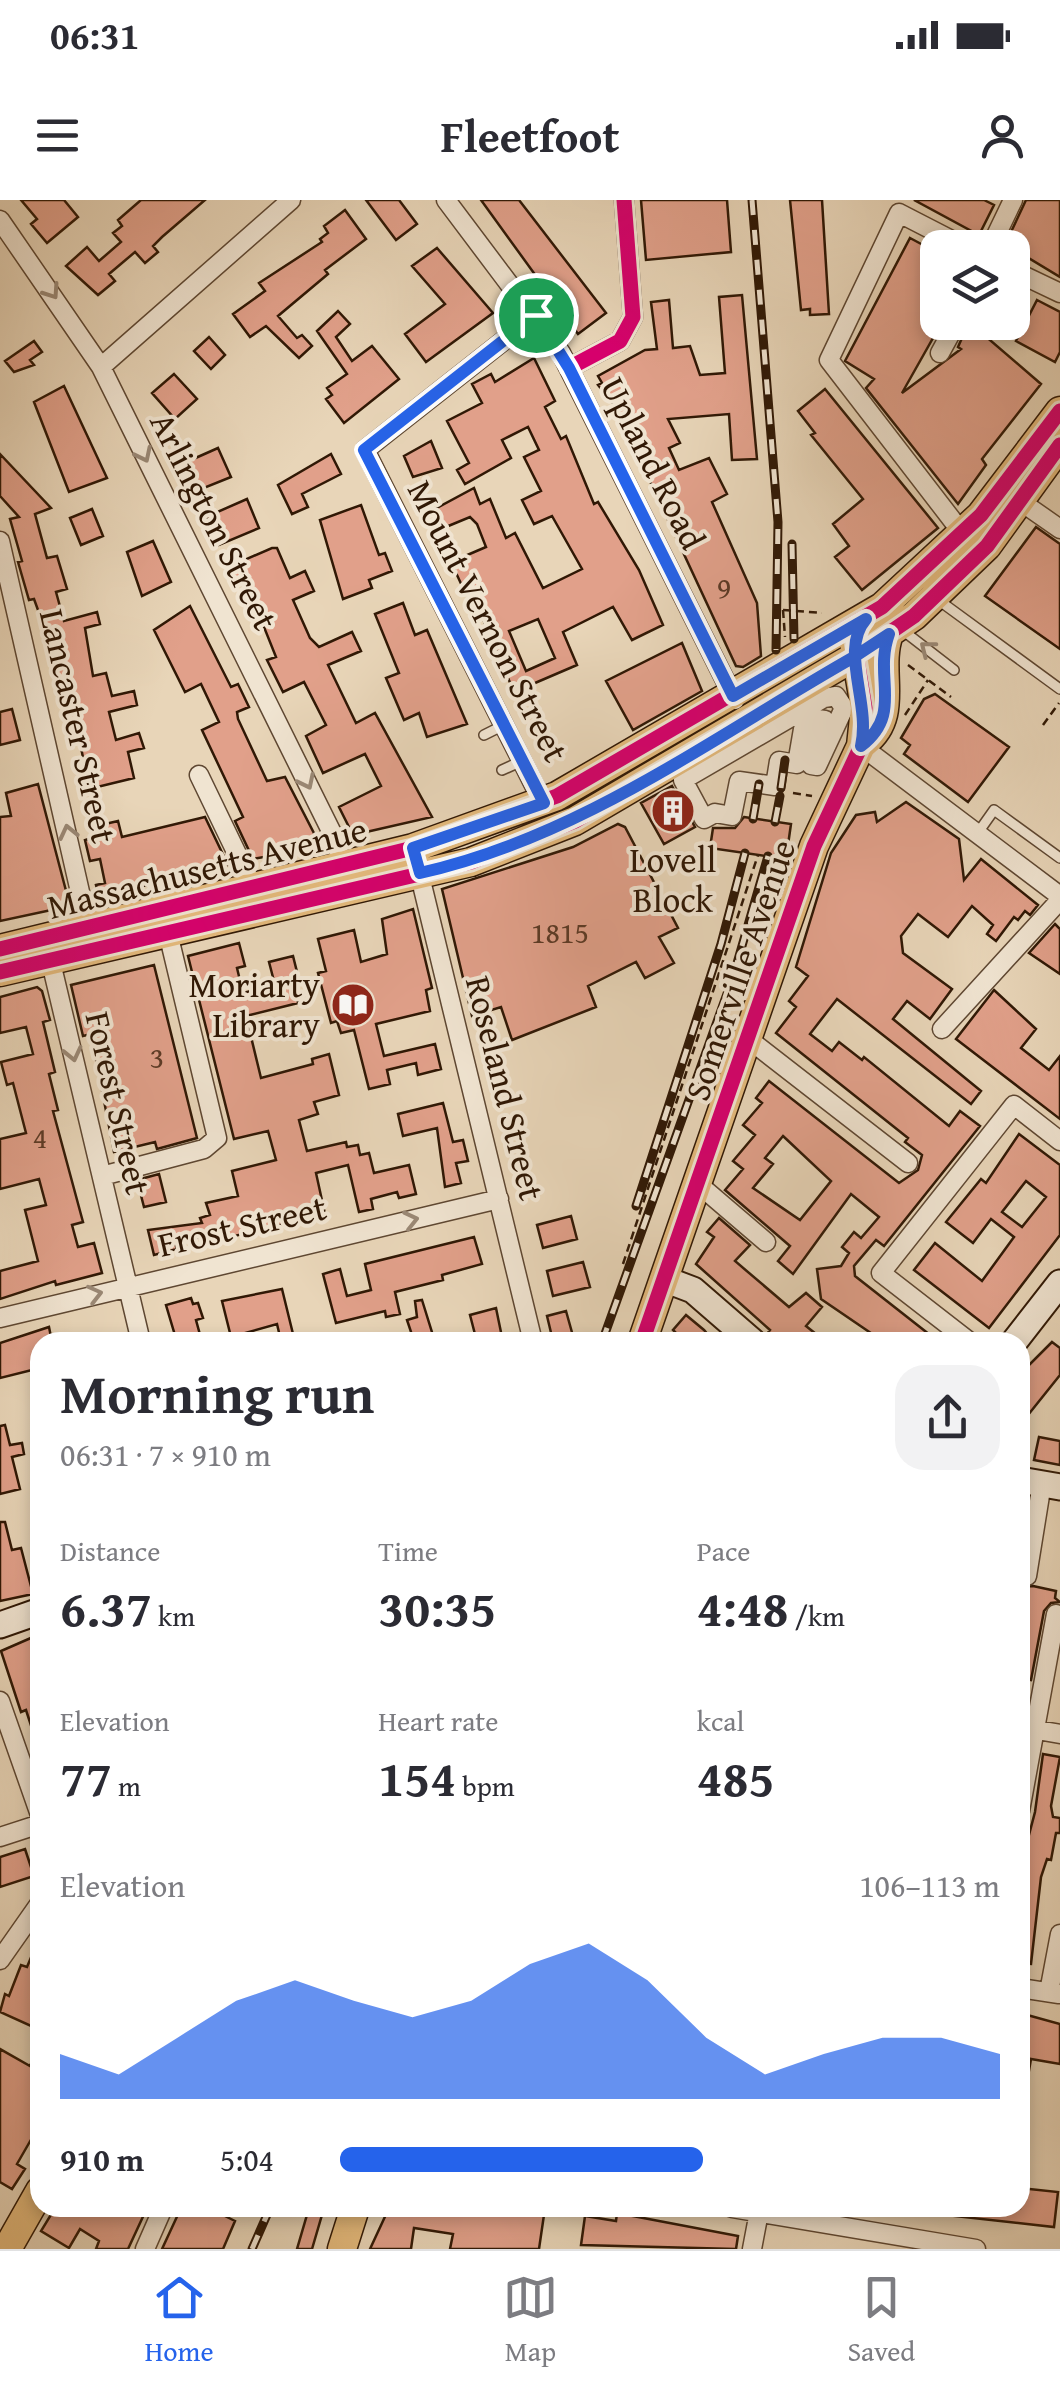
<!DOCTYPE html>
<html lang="en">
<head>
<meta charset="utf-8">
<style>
	:root { --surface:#fff; --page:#f2f2f3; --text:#2b2b33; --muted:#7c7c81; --line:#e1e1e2; --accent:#2563eb }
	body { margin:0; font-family:"Gentium Book Plus",serif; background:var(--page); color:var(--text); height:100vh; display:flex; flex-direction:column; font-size:38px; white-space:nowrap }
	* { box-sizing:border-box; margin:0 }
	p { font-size:32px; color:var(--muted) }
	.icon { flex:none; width:55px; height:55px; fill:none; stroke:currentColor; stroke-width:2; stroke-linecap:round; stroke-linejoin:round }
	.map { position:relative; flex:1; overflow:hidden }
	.details { position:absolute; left:30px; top:1132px; width:1000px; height:885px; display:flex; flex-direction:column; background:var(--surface); border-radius:30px; box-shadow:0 5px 15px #0003 }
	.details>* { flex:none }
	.buttons { position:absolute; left:920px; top:30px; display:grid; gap:20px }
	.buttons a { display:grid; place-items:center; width:110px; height:110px; border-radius:20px; background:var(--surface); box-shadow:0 5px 15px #0003; font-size:50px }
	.pin { position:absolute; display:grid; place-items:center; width:85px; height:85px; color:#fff; margin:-42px; border:5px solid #fff; border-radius:50%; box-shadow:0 2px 10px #0007 }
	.round { display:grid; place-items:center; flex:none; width:105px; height:105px; border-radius:30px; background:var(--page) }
	.head { display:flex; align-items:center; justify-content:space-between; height:170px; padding:0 30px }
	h1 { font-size:55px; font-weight:800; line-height:75px }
	.figures { display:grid; grid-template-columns:repeat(3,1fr); gap:15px; height:170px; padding:10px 30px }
	.figures div { display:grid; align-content:center }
	.figures b { font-size:50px; font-weight:800 }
	.figures small { font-size:28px; font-weight:400 }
	.figures p { font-size:28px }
	.chart { height:280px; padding:20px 30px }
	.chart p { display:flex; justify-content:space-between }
	.chart svg { width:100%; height:180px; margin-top:10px; fill:var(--accent); opacity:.7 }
	ul { padding:0 30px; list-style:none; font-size:32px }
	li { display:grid; grid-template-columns:160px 120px 1fr; align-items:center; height:75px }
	li i { height:25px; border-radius:12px; background:var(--accent) }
	.status { display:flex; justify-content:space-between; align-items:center; height:70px; padding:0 50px; background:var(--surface); direction:ltr }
	.status svg { height:28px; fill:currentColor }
	header { display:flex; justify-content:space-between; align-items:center; height:130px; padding:0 30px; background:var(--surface); font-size:45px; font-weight:800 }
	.menu { display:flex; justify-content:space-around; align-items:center; height:140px; border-top:2px solid var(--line); background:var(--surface); font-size:28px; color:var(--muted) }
	.menu a { display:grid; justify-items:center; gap:5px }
	.menu .current { color:var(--accent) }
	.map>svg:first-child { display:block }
</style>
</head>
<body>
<div class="status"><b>06:31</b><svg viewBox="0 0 49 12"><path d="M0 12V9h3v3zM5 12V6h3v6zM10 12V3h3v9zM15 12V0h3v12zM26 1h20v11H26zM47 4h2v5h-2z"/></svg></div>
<header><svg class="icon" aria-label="menu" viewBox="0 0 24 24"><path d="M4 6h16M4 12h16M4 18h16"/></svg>Fleetfoot<svg class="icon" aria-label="person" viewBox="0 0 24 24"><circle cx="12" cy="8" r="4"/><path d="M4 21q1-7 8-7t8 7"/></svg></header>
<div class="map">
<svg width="1060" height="2049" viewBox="0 0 1060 2049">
	<rect width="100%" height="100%" fill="#e8d5b8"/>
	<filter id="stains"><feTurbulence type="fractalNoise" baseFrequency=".002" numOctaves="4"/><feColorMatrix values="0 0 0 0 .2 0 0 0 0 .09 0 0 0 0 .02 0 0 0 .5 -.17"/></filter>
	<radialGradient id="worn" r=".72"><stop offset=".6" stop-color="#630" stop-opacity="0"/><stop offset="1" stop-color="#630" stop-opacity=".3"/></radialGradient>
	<path fill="#e1a08a" stroke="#301805" stroke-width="2.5" fill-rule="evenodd" d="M21,0h43l14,17 -31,26 -16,-19 6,-5z
		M141,0h64l-43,37 -9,9 5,6 -13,11 -10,-11 -26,22 6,7 -17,14 -32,-29 21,-19 12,14 22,-19 -8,-9 9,-7 -4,-6z
		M366,0h33l18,24 -21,16z
		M481,0h38l87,113 -28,21z
		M641,0h86l4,52 -85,8z
		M790,0h32l7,114 -19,1v-6l-9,1z
		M914,0h70l10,5 -15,30z
		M1060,0v77l-48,-29 -8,-1 22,-47z
		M345,10l21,29 -41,31 3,4 -50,42 19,22 5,-3 10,11 -13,12 -33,-32 -16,11 -17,-23 32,-23 -6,-8 63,-41 -2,-3 8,-6 -4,-7z
		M910,38l28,15v69h4l-40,71 59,-44 -3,-2 11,-25 72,62 -59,75 4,6 -28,39 -92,-116 8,-9 -29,-18z
		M437,48l56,65 -67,49 -21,-28 40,-30 -33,-38z
		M742,95l15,164 -25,1 -3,-46 -61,5 12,24 -11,5 10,22 30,-12 18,36 -15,8 45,101 4,53 -18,11 -7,-1 -121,-260 -17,-21 4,-2 -4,-7 47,-26 12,-1 -6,-47 18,-2 4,48 17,-2 10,29 25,-2 -6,-76z
		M1037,100l23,12v40l-5,10 -39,-21z
		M338,111l12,13 -14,13 16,24 20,-15 27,33 -55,44 -18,-24 6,-4 -5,-7 20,-14 -30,-43z
		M209,137l16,18 -14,14 -17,-18z
		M34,141l8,11 -12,8 4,5 -20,7 -9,-11z
		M534,158l21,43 -10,6 16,32 5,-3 28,68 4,-2 41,68 24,55 -31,15 -19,-33 -50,25 14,33 -63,27 -45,-106 -6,2 -12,-26 35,-15 -9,-23 -7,-7 -29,12 -8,-19 41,-22 6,16 10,-5 16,39 9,-5 28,55 39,-19 -30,-53 -18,8 -12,-24 19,-9 -17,-34 15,-7 -11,-23 -26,13 9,18 -46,26 -8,-14 12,-7 -22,-42 35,-18 -10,-19 19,-10 4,8zM538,419l17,39 -29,13 -17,-40z
		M174,174l23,25 -22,20 -23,-26z
		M64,186l43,92 -38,14 -35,-90z
		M825,189l113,139 -76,62 -27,-33 14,-11 -16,-22 30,-25 -52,-64 4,-2 -17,-22z
		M431,241l11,27 -29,9 -9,-21z
		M218,248l13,29 -37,15 -12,-28z
		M0,254l51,54 -16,6 12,44 10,-2 10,33 -11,3 8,29 33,-9 3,12 -15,4 8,48 13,-3 6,23 22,-5 3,14 -28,7 7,28 23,-7 5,15 -16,4 6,26 -45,11 -9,-47 -5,-13 -5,1 -24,-98 -12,-33 -5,1 -11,-38 4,-1 -12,-42 9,-2 -19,-21z
		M331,254l10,20 -39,20 6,13 -16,7 -14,-29z
		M247,299l12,29 -40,17 -13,-28z
		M361,305l18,50 6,-2 7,18 -23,9 3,8 -29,11 -23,-79z
		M92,309l11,27 -22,9 -11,-27z
		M1036,327l24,17v105l-75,-53z
		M153,341l18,41 -29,14 -15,-44z
		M272,348h5l13,30 15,-7 9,20 -21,9 17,38 9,9 33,-15 9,19 -33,14 28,58 19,-10 57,104 -79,18 -14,-28 42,-21 -16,-32 -42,19 -17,-37 20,-11 -22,-43 -21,10 -16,-32 9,-3 -32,-80 -11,5 -7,-14z
		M403,403l12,32 12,-5 40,94 -40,13 -8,-24 -15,7 -18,-42 13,-5 -24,-59z
		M190,406l41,81 7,-3 11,23 -12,5 1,7 29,62 18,-4 33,64 -4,7 -61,11 -18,-38 8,-4 -41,-87 17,-8 -18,-38 -16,8 -31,-62z
		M682,443l20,48 -69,39 -27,-49z
		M935,494l74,53 -41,55 -64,-48 6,-9 -9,-7 23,-39z
		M12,509l8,31 -20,5v-33z
		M38,584l32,122 -70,15v-104l11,-1 -5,-23z
		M672,586l23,41 -31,17 -23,-41z
		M906,602l53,37 5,41 17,-21 57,46 -8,10 -5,-4 -7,9 -4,-3 -18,24 -9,-7 6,-9 -21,-19 -24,31 -30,-23 -17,22 2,17 49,36 -22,30 -23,-18 -14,18 88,72 -10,13 -134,-105 -27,35 22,17 7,-9 23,18 2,-3 85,69 11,-15 20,15 -96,120 -8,-6 -22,26 1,10 84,66h-55l-63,-43 -4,-30 24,-3 8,-13 -7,-6 12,-15 7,6 18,-21 -28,-23 -58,80 -15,-13 12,-15 -65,-56 18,-21 -10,-8 22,-26 -12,-10 19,-22 -6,-5 13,-17 130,102 19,-13 4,-15 -17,-13 3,-4 -132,-105 20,-26 -7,-6 19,-25 -12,-9 35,-114 25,-38 19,-3 2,10zM783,936l48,45 -31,39 -47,-32 20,-24 -8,-6z
		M205,617l23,48 -129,32 -3,-12 9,-2 -5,-24 -10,2 -5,-21 10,-3 -3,-10 26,-6 4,16z
		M744,617l47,7 -5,35 -76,-11 3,-20h22z
		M618,624l7,3 53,101 -19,9 15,26 -29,15 -9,-16 -48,24 8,21 -84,33 -11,-33 -29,9 -30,-127 131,-42z
		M413,709l19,79 -6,2 4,21 -54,13 8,32 51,-12 6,25 -23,6 -2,-12 -29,7 3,14 -21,5 -15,-59 -13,3 -4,-12 -6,2 -13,-50 8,-2 -8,-32 36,-9 7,32 26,-8 -5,-35z
		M1055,724l5,5v45l-31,-21z
		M239,743l6,23 -8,2 6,25 32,-8 -6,-23 24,-6 7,28 -6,2 4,17 -52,13 15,62 52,-14 -1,-5 17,-5 10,41 -25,7 4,12 -19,6 8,31 39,-9 1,5 11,-2 2,10 9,-2 5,20 35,-8 7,29 -17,4 -2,-6 -26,7 2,10 -14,3 -11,-47 -32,8 9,41 -119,29 -1,-7 -30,7 2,6 -23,6 -6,-25 54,-7 -2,-5 10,-3 -4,-12 32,-7 -6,-25 44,-11 -8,-29 -34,8 -46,-183z
		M154,765l43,173 -40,11 -2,-7 -41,10 -23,-118 -8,2 -12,-51z
		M37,787l5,4 8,29 -7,2 12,50 -6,2 9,36 -5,1 30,111 -11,3 6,22 16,-4 8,30 -46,12 -1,-4 -55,18v-28l38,-10 -13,-51 21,-5 -7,-26 -39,10v-50l26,-6 -13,-50 -6,2 -6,-23 32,-8 -7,-27 -26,6v-36z
		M994,790l42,39 -15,19 28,22 11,-14v63l-104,-80z
		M443,903l10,39 10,-2 5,21 -12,2 5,20 -16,4 -8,-59 -34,8 -5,-22z
		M1019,934l41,31v70l-71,93 -75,-58 21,-27 47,38 32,-44 -23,-18 -18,24 -27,-21 35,-43 5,4zM1026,981l20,16 -24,30 -20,-15z
		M159,974l7,28 -22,5 -7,-27z
		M571,1016l6,23 -34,9 -6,-23z
		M719,1018l31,27 -15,16 54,46 17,-14 16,14 -16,19 20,16h-50l-9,-8 3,-4 -74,-66 18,-27 -7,-5z
		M474,1037l8,27 -40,11 1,5 -48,12 5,22 -14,3 -1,-6 -49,12 -13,-49 17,-5 7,27 24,-6 -6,-26z
		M583,1062l7,25 -37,9 -6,-25z
		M282,1089l12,49 -13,3 -4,-17 -46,13 -9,-36z
		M191,1098l2,6 5,-1 5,15 -7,2 6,22h-25l-11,-37z
		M422,1100l13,42 -22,-4 -6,-18 10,-3 -2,-16z
		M496,1108l7,34h-26l-7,-27z
		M566,1111l7,25 -20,5 -6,-25z
		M686,1115l18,15 10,12h-40l5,-6 -6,-6z
		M49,1127l3,15h-12v26l-40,10v-35z
		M1052,1142l8,6v27l-40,50v-51z
		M5,1225l5,20 12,-2 2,11 -12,3 8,32 -20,5v-68z
		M1039,1237l21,4v24l-26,-5z
		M0,1322h5l7,28 9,-2 12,46 -33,7z
		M1033,1386l23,5 -1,7 5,4 -9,1 -7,8 -13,69 -11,-2v-86l1,-5z
		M40,1434v110h-3l-11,-34 -5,2 -20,-61z
		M1043,1554l17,3 -9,49 2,11 7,1v15h-4l-5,27 -4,-1 -6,18 -10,87 -11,-1v-94l15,-57z
		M25,1649l9,27 -34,11v-30z
		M40,1736v94l-40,-18 5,-18 4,2 12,-31 6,2z
		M1020,1813l40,11v40l-29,-5 -4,23h-7z
		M40,1843v81l-23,40 8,5 -13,20 -12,-7v-133l30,17z
		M1020,1988l38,4 -4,35 -100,-11v-8h66z
		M55,2008h92l-19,41h-32l3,-8 -19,-12 -11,19 -28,-17z
		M181,2008h48l-4,8 10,5 -12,28h-61z
		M309,2008h15l-12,41h-15z
		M389,2008h156l-6,41h-89l3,-15 -39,-6 -3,21h-41z
		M617,2013l121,23 -2,13 -155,-4 4,-29 31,5z"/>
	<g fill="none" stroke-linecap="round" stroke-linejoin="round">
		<defs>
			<path id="lane" d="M937,399l123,90
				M901,429l53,41
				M484,535l20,-10
				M502,570l20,-9
				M977,634l17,-24 66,48"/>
			<path id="street" d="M446,0l115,153 174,347
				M0,20l101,147 237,478 3,22
				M990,48l23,-48
				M1012,70l48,23
				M536,115l-171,135 178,353
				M940,153l17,-31
				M101,167l190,-167
				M569,168l51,-27 13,-24 -9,-117
				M1020,301l40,28
				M963,334l-134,-174 70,-147 68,35
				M0,341l88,386
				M836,496l8,12 -27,58 -6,-1 4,-26 7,1 3,-20 -8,-1 -14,10 -6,35 -18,-3 -4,25 -36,-5 -7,35 -17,-3 -11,6 -21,-39 141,-82z
				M861,546l199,150
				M199,575l54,112
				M418,668l115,474
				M49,754l92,388
				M942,829l118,-129
				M747,838l161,125
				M102,976l102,-27 13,-11 -49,-205
				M697,983l69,59
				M0,1118l499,-119
				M970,1142l-89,-69 133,-168 46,36
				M1027,1376l15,-93
				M0,1501l40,114
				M1020,1527l40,7
				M1020,1611l36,-197
				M0,1637l40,-13
				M0,1760l40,-57
				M1020,1788l39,6
				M1049,1792l11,-58
				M732,2008l244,41
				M145,2049l18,-41
				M752,2049l7,-37"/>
			<path id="secondary" d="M664,1079l29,11 60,52
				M1014,1142l46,-59
				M1020,1280l40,7
				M0,1425l40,-14"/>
			<path id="primary" d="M864,543c37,-28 11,-71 25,-109
				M0,749l413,-101 144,-52 325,-189 99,-92 79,-104
				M0,772l471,-110 104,-41 279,-164 60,-41 73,-70 73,-101
				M642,1142l172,-496 47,-100 4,-38 -11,-66
				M7,2049l33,-58
				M342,2049l13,-41"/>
		</defs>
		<use href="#lane" stroke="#5e4732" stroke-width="12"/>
		<use href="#street" stroke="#5e4732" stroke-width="21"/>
		<use href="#secondary" stroke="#301805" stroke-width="29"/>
		<use href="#primary" stroke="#301805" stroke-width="31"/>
		<path stroke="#301805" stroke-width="2.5" stroke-dasharray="8 5" stroke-linecap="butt" d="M783,410l2,27
			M908,465l43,32
			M905,515l23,-35
			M1043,525l16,-22
			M793,593l19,3
			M623,1064l135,-409"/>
		<use href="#lane" stroke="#f0e4d1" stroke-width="9"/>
		<use href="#street" stroke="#f0e4d1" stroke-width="18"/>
		<use href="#secondary" stroke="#f0e4d1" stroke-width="25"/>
		<use href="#primary" stroke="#e4ba7c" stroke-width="28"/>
		<defs>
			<path id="rail" d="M752,0l26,322 -2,128
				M792,344l2,95
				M781,588l4,-28
				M753,619l6,-35
				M775,622l5,-26
				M636,1006l85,-262 24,-91
				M602,1142l131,-365 35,-121
				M252,2049l18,-41"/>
		</defs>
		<use href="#rail" stroke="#301805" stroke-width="9"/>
		<use href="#rail" stroke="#f0e4d1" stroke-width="5" stroke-dasharray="15" stroke-linecap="butt"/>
		<path stroke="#301805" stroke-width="2.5" stroke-dasharray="8 5" stroke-linecap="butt" d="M783,410l39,3"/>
		<defs>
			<path id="cycleway" d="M569,168l51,-27 13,-24 -9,-117
				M0,749l413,-101 144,-52 325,-189 99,-92 79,-104
				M0,772l471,-110 104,-41 279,-164 60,-41 73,-70 73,-101
				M642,1142l172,-496 47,-100 4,-38 -11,-67"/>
		</defs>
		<use href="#cycleway" stroke="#f0e4d1" stroke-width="21"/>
		<use href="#cycleway" stroke="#d6006c" stroke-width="15"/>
	</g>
	<defs><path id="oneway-chevron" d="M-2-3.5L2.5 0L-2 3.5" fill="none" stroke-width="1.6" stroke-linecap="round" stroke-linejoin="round" transform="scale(2.5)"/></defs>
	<g stroke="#9a8875">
		<use href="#oneway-chevron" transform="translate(52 92) rotate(56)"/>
		<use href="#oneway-chevron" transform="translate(144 255) rotate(64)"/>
		<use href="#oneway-chevron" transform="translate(927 448) rotate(-142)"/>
		<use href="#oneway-chevron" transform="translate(307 582) rotate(64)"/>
		<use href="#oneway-chevron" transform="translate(68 632) rotate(-103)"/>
		<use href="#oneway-chevron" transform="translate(73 854) rotate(77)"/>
		<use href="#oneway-chevron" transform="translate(411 1020) rotate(-13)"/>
		<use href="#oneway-chevron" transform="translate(95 1094) rotate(-14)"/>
	</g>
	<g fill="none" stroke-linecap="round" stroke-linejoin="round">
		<defs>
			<path id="route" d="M536,115l-172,135 180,353 -131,45 7,25c161,-36 293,-136 434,-216l35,-23c-16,44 15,79 -28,112 10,-43 -22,-96 5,-127l-133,77 -164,-328 -33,-53"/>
		</defs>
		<use href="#route" stroke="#fff" stroke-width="20"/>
		<use href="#route" stroke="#2563eb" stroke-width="12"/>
	</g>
	<defs>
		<symbol id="building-disc" viewBox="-11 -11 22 22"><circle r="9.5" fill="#8f2418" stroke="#f0e4d1"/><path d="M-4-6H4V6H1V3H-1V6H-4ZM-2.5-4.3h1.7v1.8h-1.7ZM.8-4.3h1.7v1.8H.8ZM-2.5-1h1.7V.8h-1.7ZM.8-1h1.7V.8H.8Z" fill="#fff"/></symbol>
		<symbol id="library-disc" viewBox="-11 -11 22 22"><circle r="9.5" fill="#8f2418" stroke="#f0e4d1"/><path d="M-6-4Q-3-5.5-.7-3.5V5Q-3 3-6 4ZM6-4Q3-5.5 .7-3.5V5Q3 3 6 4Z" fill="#fff"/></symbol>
	</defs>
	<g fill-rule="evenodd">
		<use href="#building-disc" x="648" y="586" width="50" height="50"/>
		<use href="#library-disc" x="328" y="780" width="50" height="50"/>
	</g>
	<g text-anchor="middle" stroke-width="8" stroke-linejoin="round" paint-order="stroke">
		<g font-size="30" fill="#5c3a26">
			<text x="724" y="398">9</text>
			<text x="560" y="743">1815</text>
			<text x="157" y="868">3</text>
			<text x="40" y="948">4</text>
		</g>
		<g font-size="35" fill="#301805" stroke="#f0e4d1">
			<text transform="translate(653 263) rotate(63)" y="12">Upland Road</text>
			<text transform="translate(214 321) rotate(63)" y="12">Arlington Street</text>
			<text transform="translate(488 421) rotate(63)" y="12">Mount Vernon Street</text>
			<text transform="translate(78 526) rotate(77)" y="12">Lancaster Street</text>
			<text transform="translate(207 668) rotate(-14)" y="12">Massachusetts Avenue</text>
			<text transform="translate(740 770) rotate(-71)" y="12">Somerville Avenue</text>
			<text transform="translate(505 888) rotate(76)" y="12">Roseland Street</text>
			<text transform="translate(118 903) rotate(77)" y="12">Forest Street</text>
			<text transform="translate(242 1026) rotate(-13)" y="12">Frost Street</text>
		</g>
		<g font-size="35" fill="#301805" stroke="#f0e4d1">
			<text x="673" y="672">Lovell<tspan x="673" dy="40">Block</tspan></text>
			<text x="320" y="797" text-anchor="end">Moriarty<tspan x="320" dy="40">Library</tspan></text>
		</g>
	</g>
	<rect width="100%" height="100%" filter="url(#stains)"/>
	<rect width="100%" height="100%" fill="url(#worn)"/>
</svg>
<div class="buttons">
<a><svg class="icon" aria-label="layers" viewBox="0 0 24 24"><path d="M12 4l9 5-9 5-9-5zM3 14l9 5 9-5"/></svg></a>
</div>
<div class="pin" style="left:536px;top:115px;background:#1e9e55"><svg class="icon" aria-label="arrive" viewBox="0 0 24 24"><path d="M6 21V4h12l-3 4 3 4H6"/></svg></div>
<section class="details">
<div class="head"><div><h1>Morning run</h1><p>06:31 · 7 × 910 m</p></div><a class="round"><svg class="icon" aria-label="share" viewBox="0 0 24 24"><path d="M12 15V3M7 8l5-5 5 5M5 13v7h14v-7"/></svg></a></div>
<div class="figures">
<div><p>Distance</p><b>6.37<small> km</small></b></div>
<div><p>Time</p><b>30:35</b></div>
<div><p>Pace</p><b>4:48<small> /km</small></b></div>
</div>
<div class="figures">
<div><p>Elevation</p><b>77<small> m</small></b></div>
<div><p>Heart rate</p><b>154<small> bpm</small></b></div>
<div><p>kcal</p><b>485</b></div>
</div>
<div class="chart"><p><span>Elevation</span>106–113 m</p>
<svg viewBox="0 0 160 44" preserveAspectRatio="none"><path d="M0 44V33L10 38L20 29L30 20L40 15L50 20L60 24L70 20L80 11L90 6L100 15L110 29L120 38L130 33L140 29L150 29L160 33V44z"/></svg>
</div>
<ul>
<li><b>910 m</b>5:04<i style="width:55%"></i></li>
</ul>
</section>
</div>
<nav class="menu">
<a class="current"><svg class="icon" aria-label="home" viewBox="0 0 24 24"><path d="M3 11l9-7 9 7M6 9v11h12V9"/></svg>Home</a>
<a><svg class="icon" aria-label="map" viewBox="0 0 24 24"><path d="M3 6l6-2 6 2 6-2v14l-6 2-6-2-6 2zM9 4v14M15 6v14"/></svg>Map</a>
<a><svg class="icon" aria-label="saved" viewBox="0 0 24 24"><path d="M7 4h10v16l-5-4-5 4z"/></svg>Saved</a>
</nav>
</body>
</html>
